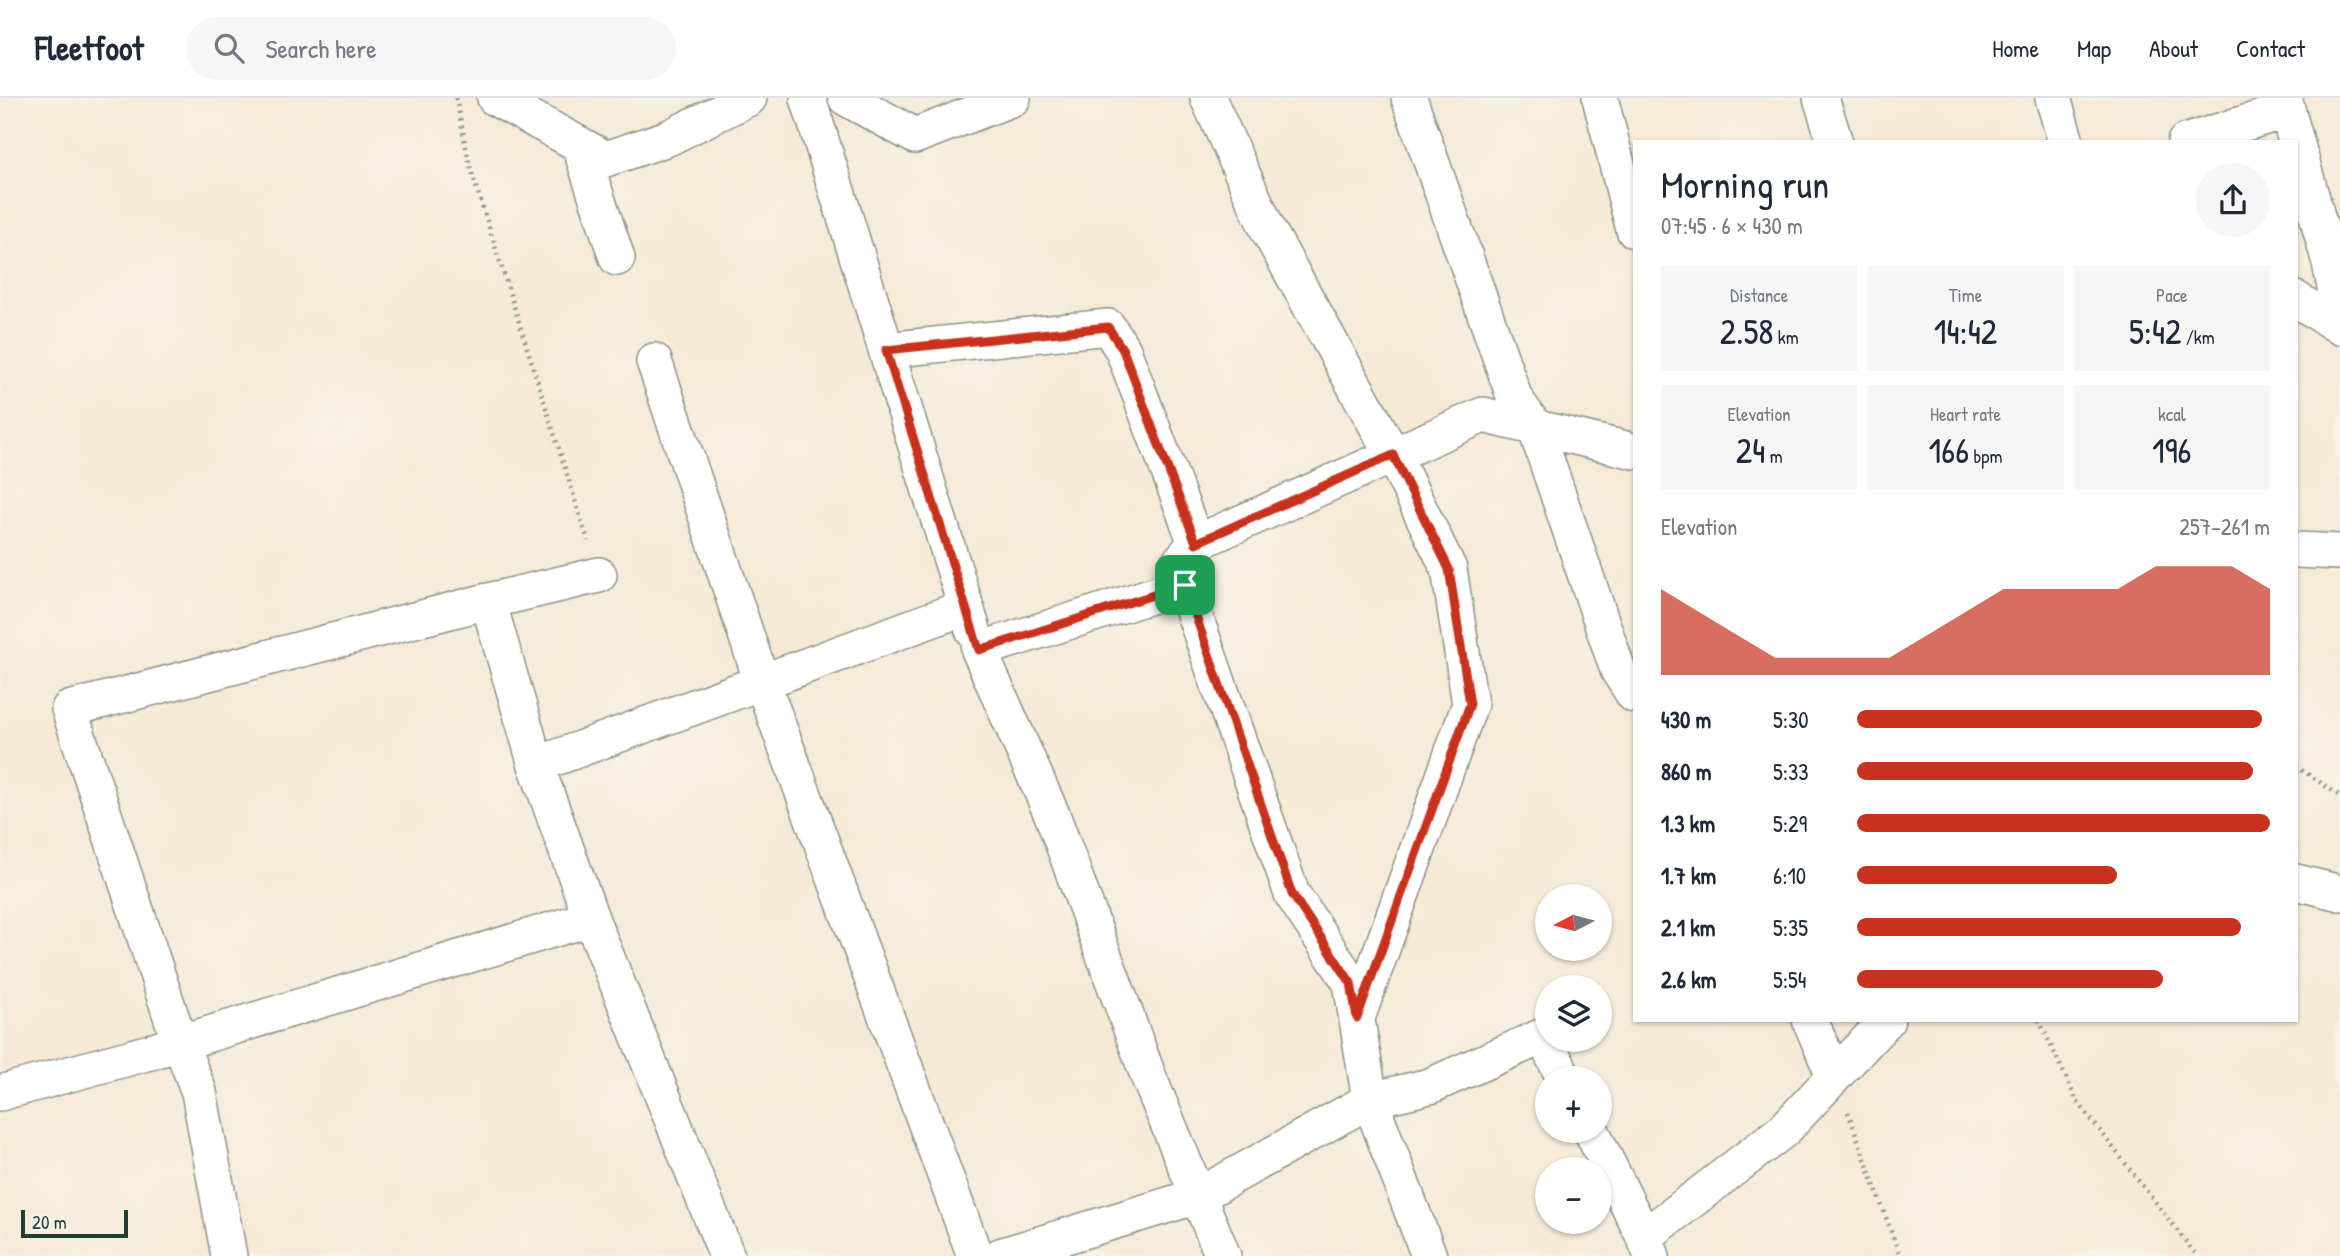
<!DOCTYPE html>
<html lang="en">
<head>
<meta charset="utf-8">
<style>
	:root { --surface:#fff; --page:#f6f6f7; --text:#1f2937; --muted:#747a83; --line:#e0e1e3; --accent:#c8321e }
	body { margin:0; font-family:"Patrick Hand",sans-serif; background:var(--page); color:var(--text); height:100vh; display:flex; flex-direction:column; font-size:26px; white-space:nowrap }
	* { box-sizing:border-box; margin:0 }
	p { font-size:23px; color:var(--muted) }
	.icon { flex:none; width:38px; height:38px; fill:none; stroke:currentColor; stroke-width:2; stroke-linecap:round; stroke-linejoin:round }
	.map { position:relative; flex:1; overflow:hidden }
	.details { position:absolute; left:1633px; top:42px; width:665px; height:882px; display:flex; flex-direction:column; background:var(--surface); border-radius:0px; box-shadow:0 2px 5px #0004 }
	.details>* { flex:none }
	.needle { width:46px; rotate:264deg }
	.fabs { position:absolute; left:1535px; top:786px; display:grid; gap:14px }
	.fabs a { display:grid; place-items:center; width:77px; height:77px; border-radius:50%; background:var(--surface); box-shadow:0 2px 5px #0004; font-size:35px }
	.scale { position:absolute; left:21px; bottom:18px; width:107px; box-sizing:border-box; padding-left:7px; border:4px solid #1f3d34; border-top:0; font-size:19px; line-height:24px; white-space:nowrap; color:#1f3d34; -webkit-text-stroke:5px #f7f3e8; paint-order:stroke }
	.pin { position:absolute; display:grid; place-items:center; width:60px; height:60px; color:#fff; margin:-30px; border-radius:14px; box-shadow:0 4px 10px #0006 }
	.round { display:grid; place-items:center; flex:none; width:74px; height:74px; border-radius:37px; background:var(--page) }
	.head { display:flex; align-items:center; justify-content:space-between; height:119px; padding:0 28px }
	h1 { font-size:38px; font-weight:600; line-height:52px }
	.figures { display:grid; grid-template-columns:repeat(3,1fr); gap:10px; height:119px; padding:7px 28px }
	.figures div { display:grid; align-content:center; border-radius:0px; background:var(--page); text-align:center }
	.figures b { font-size:35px; font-weight:600 }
	.figures small { font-size:19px; font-weight:400 }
	.figures p { font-size:19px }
	.chart { height:196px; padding:14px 28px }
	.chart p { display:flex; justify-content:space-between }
	.chart svg { width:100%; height:126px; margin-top:7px; fill:var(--accent); opacity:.7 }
	ul { padding:0 28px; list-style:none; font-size:23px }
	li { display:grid; grid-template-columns:112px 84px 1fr; align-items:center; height:52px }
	li i { height:18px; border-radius:9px; background:var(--accent) }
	header { display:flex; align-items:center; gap:42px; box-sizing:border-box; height:98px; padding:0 35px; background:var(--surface); border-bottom:2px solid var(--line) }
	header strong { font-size:33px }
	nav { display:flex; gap:38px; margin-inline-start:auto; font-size:24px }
	.search { width:490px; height:63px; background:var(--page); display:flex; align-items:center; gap:18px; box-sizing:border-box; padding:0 24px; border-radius:38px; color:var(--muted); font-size:26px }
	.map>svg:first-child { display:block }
</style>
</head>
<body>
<header>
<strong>Fleetfoot</strong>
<div class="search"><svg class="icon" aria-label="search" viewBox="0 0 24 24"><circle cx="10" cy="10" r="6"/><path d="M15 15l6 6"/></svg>Search here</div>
<nav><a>Home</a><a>Map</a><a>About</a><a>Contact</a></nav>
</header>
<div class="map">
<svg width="2340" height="1158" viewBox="0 0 2340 1158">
	<rect width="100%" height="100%" fill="#f7f3e8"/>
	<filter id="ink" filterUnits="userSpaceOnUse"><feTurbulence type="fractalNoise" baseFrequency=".0143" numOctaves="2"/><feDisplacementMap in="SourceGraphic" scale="14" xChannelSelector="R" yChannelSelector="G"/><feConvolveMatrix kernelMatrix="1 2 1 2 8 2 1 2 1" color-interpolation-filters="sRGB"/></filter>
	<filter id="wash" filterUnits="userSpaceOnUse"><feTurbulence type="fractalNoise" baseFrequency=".00686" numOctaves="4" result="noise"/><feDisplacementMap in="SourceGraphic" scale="28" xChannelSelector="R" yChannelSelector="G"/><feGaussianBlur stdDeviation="1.57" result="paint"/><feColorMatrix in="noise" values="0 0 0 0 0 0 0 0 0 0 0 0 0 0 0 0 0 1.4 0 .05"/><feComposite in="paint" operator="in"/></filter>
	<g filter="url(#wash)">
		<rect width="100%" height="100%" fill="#f6e9d6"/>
	</g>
	<g filter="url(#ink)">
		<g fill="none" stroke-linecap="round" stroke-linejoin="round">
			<defs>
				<path id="minor" d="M495,0l111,61 62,-21 81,-40
					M808,0l165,532
					M846,0l69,38 98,-38
					M1208,0l59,130 126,227 56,114 21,135 -113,314
					M1409,0l106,301 20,28 83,243 16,25
					M1600,0l34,132
					M1821,0l14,44
					M2053,0l13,44
					M2284,0l46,165 10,49
					M2185,44l102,-32
					M579,46l38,114
					M2296,201l44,28
					M886,252l222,-23 15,23 73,193
					M654,263l108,321 213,574
					M2296,452l44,2
					M599,477l-111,26 48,164 430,-158
					M1185,487l-206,65 74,167 96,261 74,178
					M2296,784l44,11
					M591,820l136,338
					M1810,922l24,56
					M0,995l150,-41 441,-134 -55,-153
					M1591,1032l53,107
					M229,1158l-30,-164 -19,-49 -111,-334 419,-108
					M1000,1158l198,-60 172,-96 60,-14 113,-50 21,42
					M1429,1158l-59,-156 -19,-117 -59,-89 -115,-329 19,-22 287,-128 151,36
					M1652,1158l-8,-19 140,-107 103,-110"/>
			</defs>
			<use href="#minor" stroke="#8a9385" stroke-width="38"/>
			<path stroke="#8a9385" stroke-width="4.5" stroke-dasharray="2 5" stroke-linecap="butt" d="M456,0l14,69 118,374
				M2296,668l44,30
				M2039,922l38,81 120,155
				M1848,1014l52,144"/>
			<use href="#minor" stroke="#fff" stroke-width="35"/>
		</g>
	</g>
	<g fill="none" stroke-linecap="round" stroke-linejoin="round" filter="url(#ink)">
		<defs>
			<path id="route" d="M1108,229l15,23 73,193 197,-88 56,114 21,135 -113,314 -6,-35 -59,-89 -107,-309 -206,65 -93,-300z"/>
		</defs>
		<use href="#route" stroke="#fff" stroke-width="14"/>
		<use href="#route" stroke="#c8321e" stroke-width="9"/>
	</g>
</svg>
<div class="fabs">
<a><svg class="needle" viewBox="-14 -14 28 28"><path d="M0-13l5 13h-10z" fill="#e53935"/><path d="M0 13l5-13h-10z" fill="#747a83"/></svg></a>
<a><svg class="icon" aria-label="layers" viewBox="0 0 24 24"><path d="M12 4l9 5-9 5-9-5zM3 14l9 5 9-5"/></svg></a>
<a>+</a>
<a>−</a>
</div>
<div class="scale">20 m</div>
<div class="pin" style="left:1185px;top:487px;background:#1e9e55"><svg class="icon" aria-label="arrive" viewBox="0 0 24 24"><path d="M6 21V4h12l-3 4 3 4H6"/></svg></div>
<section class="details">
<div class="head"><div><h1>Morning run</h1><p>07:45 · 6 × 430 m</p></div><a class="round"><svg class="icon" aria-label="share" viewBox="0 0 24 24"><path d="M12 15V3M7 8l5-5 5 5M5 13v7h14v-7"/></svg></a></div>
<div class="figures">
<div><p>Distance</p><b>2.58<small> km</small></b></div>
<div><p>Time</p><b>14:42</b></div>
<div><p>Pace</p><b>5:42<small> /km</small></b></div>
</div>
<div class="figures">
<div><p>Elevation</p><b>24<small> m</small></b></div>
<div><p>Heart rate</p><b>166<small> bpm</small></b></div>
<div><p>kcal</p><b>196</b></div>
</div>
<div class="chart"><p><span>Elevation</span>257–261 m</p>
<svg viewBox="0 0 160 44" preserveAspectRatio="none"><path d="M0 44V14L10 22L20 30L30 38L40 38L50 38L60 38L70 30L80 22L90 14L100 14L110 14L120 14L130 6L140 6L150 6L160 14V44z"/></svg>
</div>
<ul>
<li><b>430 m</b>5:30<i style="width:98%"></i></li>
<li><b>860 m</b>5:33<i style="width:96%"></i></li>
<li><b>1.3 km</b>5:29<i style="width:100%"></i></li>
<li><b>1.7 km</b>6:10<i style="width:63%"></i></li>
<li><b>2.1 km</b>5:35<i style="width:93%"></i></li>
<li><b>2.6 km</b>5:54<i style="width:74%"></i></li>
</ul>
</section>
</div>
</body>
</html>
